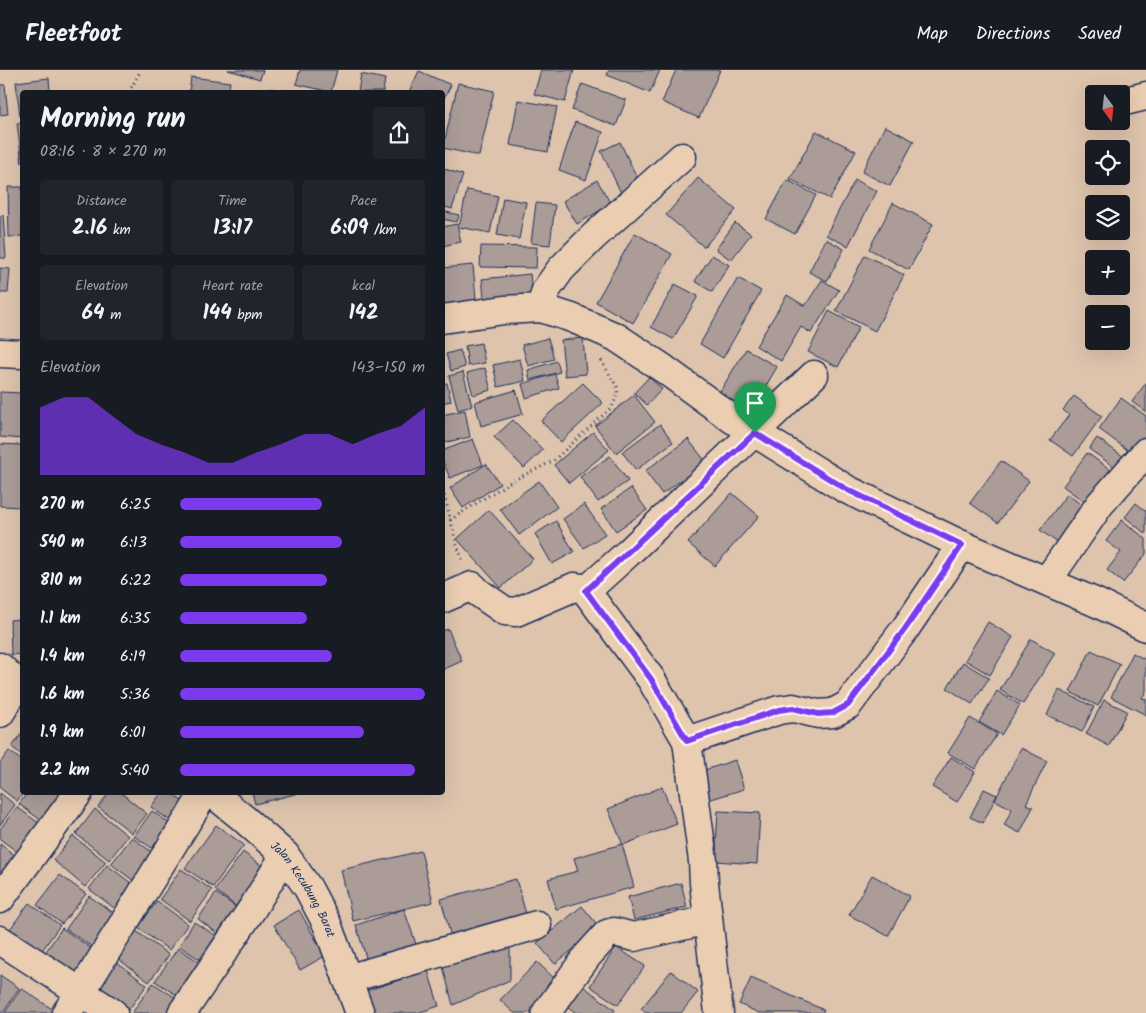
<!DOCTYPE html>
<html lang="en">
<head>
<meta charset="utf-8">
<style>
	:root { --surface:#171b24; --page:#20242c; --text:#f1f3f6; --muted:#9ea1a6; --line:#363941; --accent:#7c3aed }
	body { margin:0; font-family:Kalam,sans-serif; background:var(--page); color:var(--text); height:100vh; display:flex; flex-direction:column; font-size:19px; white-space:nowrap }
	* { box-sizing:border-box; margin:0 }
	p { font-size:16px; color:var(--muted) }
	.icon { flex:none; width:28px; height:28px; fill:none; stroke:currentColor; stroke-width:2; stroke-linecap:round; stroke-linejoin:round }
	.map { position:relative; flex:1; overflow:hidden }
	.drawer { position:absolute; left:20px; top:20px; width:425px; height:705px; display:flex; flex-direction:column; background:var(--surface); border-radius:5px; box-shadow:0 5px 20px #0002 }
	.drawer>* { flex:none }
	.needle { width:32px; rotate:165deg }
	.fabs { position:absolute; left:1085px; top:15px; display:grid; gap:10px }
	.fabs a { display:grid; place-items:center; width:45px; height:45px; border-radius:5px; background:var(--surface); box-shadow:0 5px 20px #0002; font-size:25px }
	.pin { position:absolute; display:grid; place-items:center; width:42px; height:42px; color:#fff; margin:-51px -21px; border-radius:50% 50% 50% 0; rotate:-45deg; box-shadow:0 0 5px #0007 }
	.pin .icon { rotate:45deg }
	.round { display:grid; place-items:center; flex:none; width:52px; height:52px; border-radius:5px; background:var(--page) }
	.summary { display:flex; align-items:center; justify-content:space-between; height:85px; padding:0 20px }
	h1 { font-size:28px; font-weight:700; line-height:38px }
	.stats { display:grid; grid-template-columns:repeat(3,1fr); gap:8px; height:85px; padding:5px 20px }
	.stats div { display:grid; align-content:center; border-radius:5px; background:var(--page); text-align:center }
	.stats b { font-size:21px; font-weight:700 }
	.stats small { font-size:14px; font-weight:400 }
	.stats p { font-size:14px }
	.chart { height:140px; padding:10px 20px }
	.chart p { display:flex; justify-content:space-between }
	.chart svg { width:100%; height:90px; margin-top:5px; fill:var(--accent); opacity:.7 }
	ul { padding:0 20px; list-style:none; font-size:16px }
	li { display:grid; grid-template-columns:80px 60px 1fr; align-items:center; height:38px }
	li i { height:12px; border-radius:6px; background:var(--accent) }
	header { display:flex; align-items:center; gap:30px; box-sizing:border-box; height:70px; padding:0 25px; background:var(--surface); border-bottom:1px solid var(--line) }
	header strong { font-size:24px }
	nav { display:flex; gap:28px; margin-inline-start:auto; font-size:18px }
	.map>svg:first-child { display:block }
</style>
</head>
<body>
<header>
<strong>Fleetfoot</strong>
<nav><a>Map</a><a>Directions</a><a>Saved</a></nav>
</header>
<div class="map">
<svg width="1146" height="943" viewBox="0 0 1146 943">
	<rect width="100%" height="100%" fill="#dec4ad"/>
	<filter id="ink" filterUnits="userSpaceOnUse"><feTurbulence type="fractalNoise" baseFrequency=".02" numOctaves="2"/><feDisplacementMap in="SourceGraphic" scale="10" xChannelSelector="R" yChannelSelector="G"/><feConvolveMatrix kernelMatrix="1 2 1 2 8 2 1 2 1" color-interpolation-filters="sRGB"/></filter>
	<g filter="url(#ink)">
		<path fill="#ab9c98" stroke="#1b2f5e" d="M228,0h35l-3,9z
			M300,0h37l-6,22 -35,-8z
			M541,0h33l-9,32 -31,-8z
			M609,0h51l-10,23 -43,-18z
			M676,0h44l-21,48 -37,-16z
			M419,1l32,14 -9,17v-10h-33z
			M361,4l24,5 -2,13h-25z
			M191,7l39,5 -2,10h-39z
			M49,8l1,14h-28v24h-2l-4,-34z
			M458,13l36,8 -15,65 -36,-8z
			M582,14l44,16 -10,26 -44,-16z
			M0,15h5l3,29 -8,1z
			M261,18l35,3v1h-36z
			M518,30l39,7 -9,45 -38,-7z
			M22,52v41l-5,-40z
			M575,52l28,10 -17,48 -27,-10z
			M885,56l29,15 -24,45 -28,-14z
			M816,61l40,20 -26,48 -40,-20z
			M620,72l20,42 -19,9 -20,-42z
			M442,98l21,7 -11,34 -10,-3z
			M698,108l38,32 -32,37 -38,-32z
			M597,110l14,24 -34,20 -14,-23z
			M787,110l29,15 -21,39 -29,-15z
			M855,110l22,11 -29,55 -22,-11z
			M8,117h14v49l-13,1z
			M467,120l31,6 -8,37 -31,-6z
			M503,128l23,4 -7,37 -22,-4z
			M536,133l19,2 -5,40 -19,-2z
			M893,133l40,21 -24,46 -40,-21z
			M442,141l17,4 -2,7 -15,-3z
			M3,145l3,43h-6v-42z
			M735,153l16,11 -20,26 -15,-11z
			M457,154l4,18 -19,4v-19z
			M635,163l37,21 -39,69 -37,-21z
			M826,169l18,10 -17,32 -18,-9z
			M481,176l56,1 -1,21 -56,-1z
			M712,185l17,10 -17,27 -17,-11z
			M865,185l39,20 -29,56 -39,-20z
			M473,195l4,44 -35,3v-44z
			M0,198l10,1 -2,24h-8z
			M530,204l3,28 -48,5 -3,-28z
			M738,208l23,13 -38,67 -23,-14z
			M822,210l17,10 -28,43 -10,-6 -20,34 -25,-15 31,-51 18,11z
			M675,214l23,12 -25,43 -22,-12z
			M829,241l30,16 -21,40 -30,-15z
			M548,268l6,21 -26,7 -6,-21z
			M583,268l3,36 -21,2 -4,-36z
			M481,273l4,20 -17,3 -3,-20z
			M746,279l31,18 -26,44 -32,-18z
			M460,280l5,17 -14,4 -5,-17z
			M520,289l5,22 -27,6 -5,-22z
			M557,291l3,11 -30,8 -2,-10z
			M485,298l6,22 -18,5 -6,-22z
			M463,302l9,34 -14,4 -9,-34z
			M555,304l4,14 -33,10 -4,-14z
			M649,307l13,12 -15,16 -13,-12z
			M447,313l4,18 -9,2v-19z
			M583,313l20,20 -42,39 -20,-21z
			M1146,313v29l-14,-10z
			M516,320l7,24 -42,12 -6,-24z
			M0,322l22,1v46l-22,-2z
			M634,325l21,27 -39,31 -21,-27z
			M1074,326l28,20 -29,40 -23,-16 19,-25 -6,-5z
			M1121,328l25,18v20l-13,18 -34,-25z
			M465,340l5,27 -28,6v-28z
			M513,350l30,30 -19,18 -30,-31z
			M660,354l13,18 -37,28 -14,-18z
			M593,362l16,18 -40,33 -15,-18z
			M1097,368l27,19 -8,11 -27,-19z
			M473,369l10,26 -33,13 -8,-19v-8z
			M688,369l18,23 -44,32 -17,-23z
			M0,374l22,1v62l-22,-1z
			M1087,383l24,17 -25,33 -23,-17z
			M610,386l18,25 -30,21 -18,-25z
			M1001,391l28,20 -31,42 -28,-20z
			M486,394l14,20 -37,24 -13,-20z
			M539,411l18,26 -38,28 -19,-26z
			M631,418l16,22 -31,21 -15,-22z
			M732,423l27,23 -44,50 -27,-23z
			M1067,424l21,16 -26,36 -22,-16z
			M1136,433l10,8v23l-21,-17z
			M584,434l21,30 -21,14 -21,-29z
			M489,440l44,49 -32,29 -44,-49z
			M1122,450l24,19v15l-23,29 -16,-13 14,-18 -15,-11z
			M556,451l18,31 -22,12 -17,-30z
			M22,549v35l-11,1 -1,-35z
			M988,552l25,15 -23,38 -25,-15z
			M448,559l14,32 -20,9v-39z
			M1031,569l24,14 -32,51 -23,-14z
			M1091,580l29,14 -22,42 -28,-14z
			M1133,583l13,7v31l-4,7 4,1v16l-35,-18z
			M963,592l26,16 -17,26 -25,-16z
			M1059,620l35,17 -12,25 -35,-17z
			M997,621l23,14 -19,30 -22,-13z
			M1104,630l23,11 -18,35 -23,-12z
			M970,648l27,16 -22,35 -27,-16z
			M22,663v22l-10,-8z
			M1021,678l26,13 -21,43 7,3 -13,26 -16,-8 8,-16 -17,-9z
			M9,681l13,10v31h2l-7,9 -17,-13v-25z
			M951,687l24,15 -18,30 -25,-15z
			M735,690l9,29 -39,12 -9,-28z
			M662,717l15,37 -54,21 -15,-36z
			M984,719l13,6 -14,28 -13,-6z
			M28,722h38l-20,32 -27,-20z
			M110,722h10l27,22 -15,19 -34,-26z
			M162,722h8l24,18 -14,18 -29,-21z
			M252,722h51l-48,12z
			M0,723l15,12 -15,20z
			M17,737l27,20 -21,29 -23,-17v-10z
			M95,739l33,27 -19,24 -33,-26z
			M152,741l25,18 -18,24 -25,-17z
			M718,741l42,2 -3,51 -42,-3z
			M216,755l28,20 -31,42 -28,-19z
			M73,766l33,26 -21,25 -32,-27z
			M132,767l26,20 -20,27 -27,-20z
			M0,774l21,16 -21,27z
			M622,774l12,43 -78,22 -8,-30 30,-8 -4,-13z
			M421,781l12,51 -80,19 -12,-51z
			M243,782l27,20 -28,39 -27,-21z
			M107,795l32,24 -18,24 -32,-24z
			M181,799l31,21 -22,31 -30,-22z
			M60,805l26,19 -24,30 -25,-19z
			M872,805l38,21 -22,40 -39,-21z
			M516,809l12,42 -76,20 -11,-42z
			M681,813l6,24 -53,13 -6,-23z
			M216,823l27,19 -18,27 -27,-20z
			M89,826l29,20 -23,33 -29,-20z
			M157,831l31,23 -19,26 -31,-22z
			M29,833l31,22 -26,37 -32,-22z
			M582,836l18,22 -45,36 -18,-21z
			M404,839l13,38 -49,17 -12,-39z
			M299,840l26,46 -25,14 -26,-45z
			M194,852l29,18 -16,24 -28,-18z
			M62,858l37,26 -21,31 -38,-25z
			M136,861l33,24 -20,27 -32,-24z
			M510,875v35l-57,25 -11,-42z
			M616,877l29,19 -27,39 -28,-19z
			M178,878l29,19 -23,33 -29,-19z
			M115,891l32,24 -21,28 -33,-20z
			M537,892l21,20 -29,31h-15l-14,-13z
			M428,901l11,35 -22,7h-45l-7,-22z
			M671,901l27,21 -17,21h-35l-5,-4z
			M0,905l19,13 -16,25h-3z
			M751,908l73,32 -2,3h-63l-20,-9z
			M153,913l29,19 -7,11h-43z
			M583,916l32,24 -2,3h-37l-9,-7z
			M21,918l37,25h-53z"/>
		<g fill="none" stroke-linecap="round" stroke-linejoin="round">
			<defs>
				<g id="minor">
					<path d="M1121,32l25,-6"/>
					<path d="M541,238l5,-18 15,-21 32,-32 89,-80"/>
					<path d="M442,249l62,-9 37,-2 31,10 44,19 48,32 67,49 115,71 116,56 135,58 49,24"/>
					<path d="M0,283l22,1"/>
					<path d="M1047,511l53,-77 46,-52"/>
					<path d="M586,521l42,-38 186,-178"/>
					<path d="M442,529l30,-13 7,7 26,18 11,1 58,-25 8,1 4,3 65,88 36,62 16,120 1,22 15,130"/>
					<path d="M0,597l18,17 -18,29"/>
					<path d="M687,671l92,-31 14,-2 25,6 15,-1 15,-8 57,-76 57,-84"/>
					<path id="s1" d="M211,722l32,26 42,37 23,33 19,36 33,89"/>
					<path d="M0,829l79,-107"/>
					<path d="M0,870l113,73"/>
					<path d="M347,909l190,-54"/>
					<path d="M66,943l15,-21 124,-200"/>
					<path d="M182,943l70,-104 33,-54"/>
					<path d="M546,943l42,-58 19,-21 7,-2 20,5 74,-17"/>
				</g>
			</defs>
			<use href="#minor" stroke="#1b2f5e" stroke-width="31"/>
			<path stroke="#1b2f5e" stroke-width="3" stroke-dasharray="1 4" stroke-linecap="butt" d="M129,22l12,-22
				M442,416l14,56 7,20
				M450,450l60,-38 43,-21 59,-54 6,-13 -1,-7 -16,-27"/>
			<use href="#minor" stroke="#ebceb2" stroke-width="28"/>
		</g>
	</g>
	<g fill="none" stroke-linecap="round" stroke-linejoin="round" filter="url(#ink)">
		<defs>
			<path id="route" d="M755,363l91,56 116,56 -57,84 -57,76 -15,8 -15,1 -25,-6 -14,2 -92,31 -36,-62 -65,-88z"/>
		</defs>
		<use href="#route" stroke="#fff" stroke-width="10"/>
		<use href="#route" stroke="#7c3aed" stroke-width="6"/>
	</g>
	<g text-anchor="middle" stroke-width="5" stroke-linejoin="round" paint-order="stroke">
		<g font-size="12" fill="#1b2f5e" stroke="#ebceb2">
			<text dy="4" stroke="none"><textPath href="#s1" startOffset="136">Jalan Kecubung Barat</textPath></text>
		</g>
	</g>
</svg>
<div class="fabs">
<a><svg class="needle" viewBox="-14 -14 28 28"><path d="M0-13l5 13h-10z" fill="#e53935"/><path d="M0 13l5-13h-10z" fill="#9ea1a6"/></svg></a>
<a><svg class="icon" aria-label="locate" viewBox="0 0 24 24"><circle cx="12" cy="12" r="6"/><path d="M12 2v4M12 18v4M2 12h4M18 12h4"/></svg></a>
<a><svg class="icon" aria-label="layers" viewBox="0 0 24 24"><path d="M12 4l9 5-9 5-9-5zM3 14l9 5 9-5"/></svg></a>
<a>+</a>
<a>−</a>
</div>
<div class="pin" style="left:755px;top:363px;background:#1e9e55"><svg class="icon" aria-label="arrive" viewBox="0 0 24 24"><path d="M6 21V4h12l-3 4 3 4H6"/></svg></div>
<section class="drawer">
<div class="summary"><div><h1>Morning run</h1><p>08:16 · 8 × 270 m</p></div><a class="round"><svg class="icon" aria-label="share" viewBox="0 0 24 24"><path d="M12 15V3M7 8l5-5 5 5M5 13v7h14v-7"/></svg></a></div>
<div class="stats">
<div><p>Distance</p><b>2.16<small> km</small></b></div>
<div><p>Time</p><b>13:17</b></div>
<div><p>Pace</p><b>6:09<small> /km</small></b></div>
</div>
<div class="stats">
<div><p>Elevation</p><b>64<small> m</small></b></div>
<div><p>Heart rate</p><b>144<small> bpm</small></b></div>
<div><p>kcal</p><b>142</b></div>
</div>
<div class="chart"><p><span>Elevation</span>143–150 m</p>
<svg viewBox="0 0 160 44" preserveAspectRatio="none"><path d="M0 44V11L10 6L20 6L30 15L40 24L50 29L60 33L70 38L80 38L90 33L100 29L110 24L120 24L130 29L140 24L150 20L160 11V44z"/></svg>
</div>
<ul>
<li><b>270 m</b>6:25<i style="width:58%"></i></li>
<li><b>540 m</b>6:13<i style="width:66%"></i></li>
<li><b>810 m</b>6:22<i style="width:60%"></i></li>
<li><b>1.1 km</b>6:35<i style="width:52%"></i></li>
<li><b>1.4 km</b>6:19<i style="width:62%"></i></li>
<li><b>1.6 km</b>5:36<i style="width:100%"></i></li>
<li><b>1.9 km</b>6:01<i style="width:75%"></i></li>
<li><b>2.2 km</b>5:40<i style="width:96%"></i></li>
</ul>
</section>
</div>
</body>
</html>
